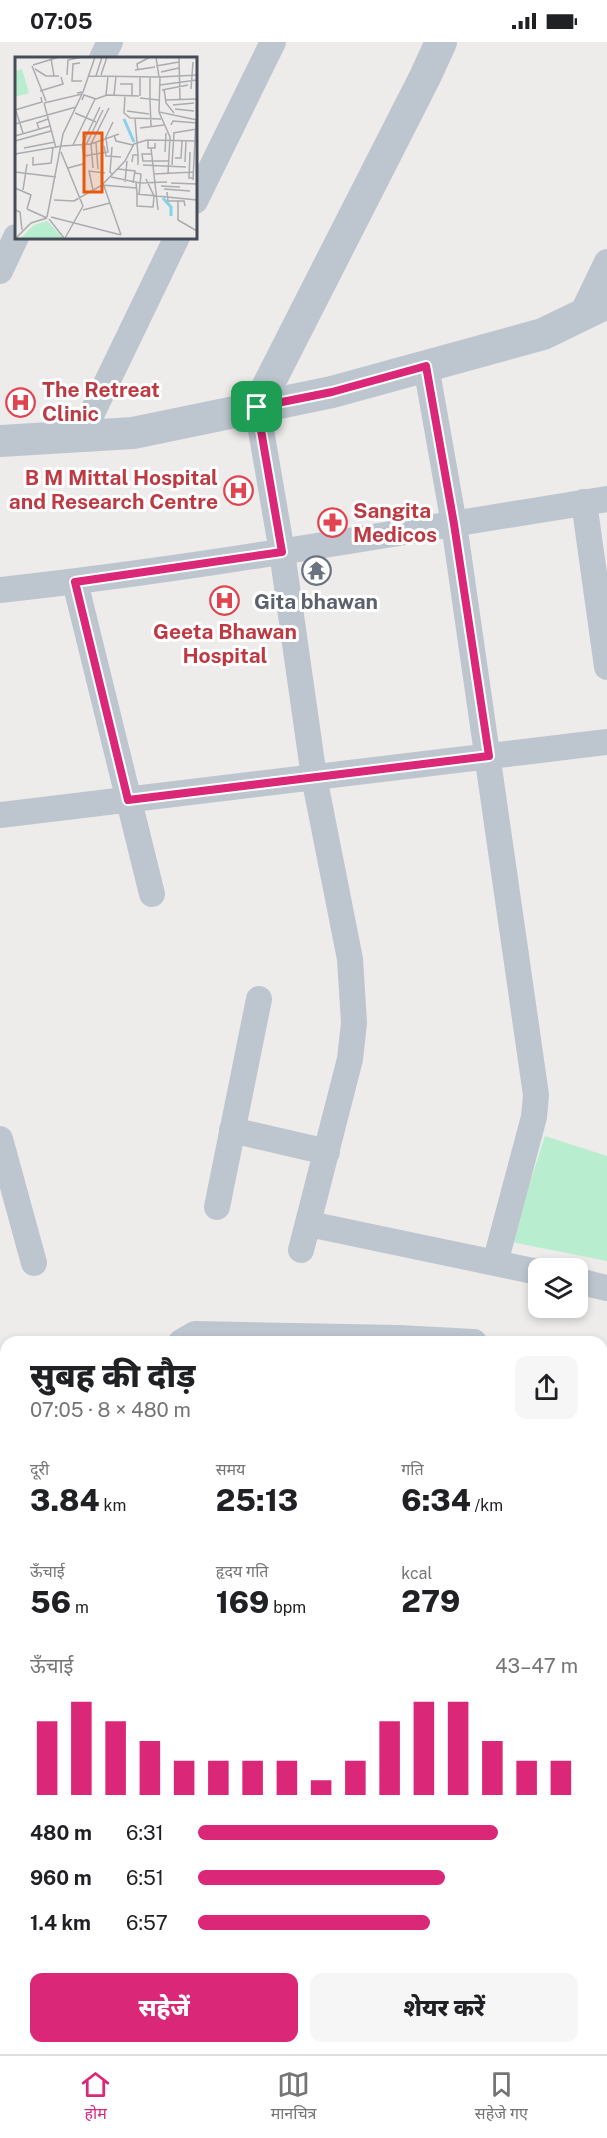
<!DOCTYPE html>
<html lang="hi">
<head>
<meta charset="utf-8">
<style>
	:root { --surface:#fff; --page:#f6f6f6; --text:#202124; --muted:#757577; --line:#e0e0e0; --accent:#db2777 }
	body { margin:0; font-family:"Public Sans","Noto Sans Devanagari",sans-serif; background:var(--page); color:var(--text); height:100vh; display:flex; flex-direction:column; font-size:22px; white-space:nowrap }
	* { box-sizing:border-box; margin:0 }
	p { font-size:20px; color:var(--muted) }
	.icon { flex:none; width:33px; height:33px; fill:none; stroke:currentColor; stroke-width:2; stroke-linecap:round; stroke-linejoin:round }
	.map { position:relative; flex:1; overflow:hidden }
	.panel { position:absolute; left:0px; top:1294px; width:608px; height:718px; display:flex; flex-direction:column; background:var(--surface); border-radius:18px 18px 0 0; box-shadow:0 3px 9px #0003 }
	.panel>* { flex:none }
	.fabs { position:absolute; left:528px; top:1216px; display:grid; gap:12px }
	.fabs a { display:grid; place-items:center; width:60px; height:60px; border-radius:12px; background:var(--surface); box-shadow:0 3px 9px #0003; font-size:30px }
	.pin { position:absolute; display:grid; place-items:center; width:51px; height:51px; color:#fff; margin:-26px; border-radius:12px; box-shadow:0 3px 9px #0006 }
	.round { display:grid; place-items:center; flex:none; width:63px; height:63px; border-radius:12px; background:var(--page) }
	.head { display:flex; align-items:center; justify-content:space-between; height:102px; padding:0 30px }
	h1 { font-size:33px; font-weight:800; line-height:45px }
	.metrics { display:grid; grid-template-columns:repeat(3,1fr); gap:9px; height:102px; padding:6px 30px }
	.metrics div { display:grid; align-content:center }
	.metrics b { font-size:30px; font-weight:800 }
	.metrics small { font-size:16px; font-weight:400 }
	.metrics p { font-size:16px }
	.chart { height:168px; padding:12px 30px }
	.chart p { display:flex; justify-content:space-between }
	.chart svg { width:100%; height:108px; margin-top:6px; stroke:var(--accent); stroke-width:6 }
	.action { display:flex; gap:12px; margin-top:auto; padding:12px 30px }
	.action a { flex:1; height:69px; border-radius:12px; background:var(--accent); color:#fff; font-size:24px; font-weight:800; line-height:69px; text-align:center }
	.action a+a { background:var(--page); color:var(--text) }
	ul { padding:0 30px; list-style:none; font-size:20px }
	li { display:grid; grid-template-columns:96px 72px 1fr; align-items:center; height:45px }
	li i { height:15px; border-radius:8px; background:var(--accent) }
	.status { display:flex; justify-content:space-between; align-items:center; height:42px; padding:0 30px; background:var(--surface); direction:ltr }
	.status svg { height:16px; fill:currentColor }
	.tab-bar { display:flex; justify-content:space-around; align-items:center; height:84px; border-top:2px solid var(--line); background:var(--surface); font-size:16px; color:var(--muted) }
	.tab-bar a { display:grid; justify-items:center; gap:3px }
	.tab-bar .selected { color:var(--accent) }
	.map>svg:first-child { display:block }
</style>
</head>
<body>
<div class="status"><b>07:05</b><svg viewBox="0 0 49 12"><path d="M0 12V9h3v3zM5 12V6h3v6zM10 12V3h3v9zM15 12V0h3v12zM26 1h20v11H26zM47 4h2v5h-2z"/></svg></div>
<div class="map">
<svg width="607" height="2012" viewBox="0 0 607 2012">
	<rect width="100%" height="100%" fill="#eeebeb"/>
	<path fill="#b9edcf" d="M545,1094l62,20v105l-96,-19z"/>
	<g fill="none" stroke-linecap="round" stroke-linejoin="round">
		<path stroke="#bdc6ce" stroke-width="26" d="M102,16l8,-16
			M195,159l78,-159
			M0,229l16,-34
			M581,274l26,-54
			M426,324l28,158 82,571 -2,22 -39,146
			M257,365l25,145 32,225 36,182 4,64 -4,36 -49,191
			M80,396l97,-201
			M584,460l23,165
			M75,540l77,312
			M0,548c203,-22 405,-59 607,-91
			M0,773l607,-73
			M232,1088l95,22
			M0,1097l34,124
			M217,1165l42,-208
			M309,1182l229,48
			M578,1239l29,7
			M181,1300l14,-8 203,4 76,4
			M602,1336l5,3
			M0,1880l6,20
			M63,2007l3,5"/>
		<path stroke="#bdc6ce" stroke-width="32" d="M257,365l168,-330 16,-35
			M0,399l133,-8 199,-41 211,-58 64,-31
			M602,1796l5,-2
			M241,2012l8,-5"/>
	</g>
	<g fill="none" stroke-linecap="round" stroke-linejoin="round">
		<defs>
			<path id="route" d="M426,324l28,158 35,232 -361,44 -53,-218 207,-30 -25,-145 75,-15z"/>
		</defs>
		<use href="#route" stroke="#fff" stroke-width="12"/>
		<use href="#route" stroke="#db2777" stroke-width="8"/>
	</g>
	<defs>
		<symbol id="hospital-ring" viewBox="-11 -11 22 22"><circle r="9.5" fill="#fff" stroke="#e0444e" stroke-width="1.5"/><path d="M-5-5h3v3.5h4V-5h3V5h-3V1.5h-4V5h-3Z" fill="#e0444e"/></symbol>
		<symbol id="pharmacy-ring" viewBox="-11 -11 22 22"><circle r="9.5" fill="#fff" stroke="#e0444e" stroke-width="1.5"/><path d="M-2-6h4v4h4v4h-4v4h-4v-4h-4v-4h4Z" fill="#e0444e"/></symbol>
		<symbol id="temple-ring" viewBox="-11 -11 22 22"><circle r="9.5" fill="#fff" stroke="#6b7280" stroke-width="1.5"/><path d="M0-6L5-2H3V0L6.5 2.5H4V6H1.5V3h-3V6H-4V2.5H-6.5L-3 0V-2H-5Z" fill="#6b7280"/></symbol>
	</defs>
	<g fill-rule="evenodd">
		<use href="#hospital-ring" x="4" y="344" width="33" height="33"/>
		<use href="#hospital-ring" x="222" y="432" width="33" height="33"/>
		<use href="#pharmacy-ring" x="316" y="464" width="33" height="33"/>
		<use href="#temple-ring" x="300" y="512" width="33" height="33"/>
		<use href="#hospital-ring" x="208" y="542" width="33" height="33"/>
	</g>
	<g text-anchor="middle" stroke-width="6" stroke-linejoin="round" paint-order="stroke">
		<g font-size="21" font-weight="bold" fill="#be3a42" stroke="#fff" text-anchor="start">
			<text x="42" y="355">The Retreat<tspan x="42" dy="24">Clinic</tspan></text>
			<text x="218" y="443" text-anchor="end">B M Mittal Hospital<tspan x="218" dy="24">and Research Centre</tspan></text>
			<text x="353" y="476">Sangita<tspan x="353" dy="24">Medicos</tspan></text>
			<text x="225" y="597" text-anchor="middle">Geeta Bhawan<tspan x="225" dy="24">Hospital</tspan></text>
		</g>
		<g font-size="21" font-weight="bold" fill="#5b616d" stroke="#fff">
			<text x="316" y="567">Gita bhawan</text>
		</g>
	</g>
	<g transform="translate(15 15)">
		<rect width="182" height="182" fill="#eeebeb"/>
		<path d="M7,12l7,24 -14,4v-26zM32,164l16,17h-42l13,-13z" fill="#b9edcf"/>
		<path fill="none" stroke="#87d1e9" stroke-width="3" d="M109,62l10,23M148,141l8,9v9"/>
		<path fill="none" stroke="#aaacb0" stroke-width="1.5" d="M141,0l3,20M164,0l1,43M36,1l3,18M65,6l-7,1 -1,17h10M18,8l26,-8M17,9l14,35M141,9l23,-4M20,12l11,7h13M120,13l20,-3M123,13l-1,-6 13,-7M146,15l18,-4M52,18l1,-15 14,-3M86,18l6,-18M74,19l71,1M81,19l6,-19M145,20l37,-2M145,20l-1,35 38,8M105,27h12v11M145,28l37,-5M149,32l2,14 8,10M176,32l2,-27M147,33l26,-5M25,34l23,-7 -2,-7M62,36l6,-1 12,-35M91,38l2,-19M99,38l2,-19M110,39l-1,17 6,5 31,1M125,39v-19M125,41l19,2M81,42l11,-4 32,1M135,42v-22M67,43l2,-5 12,4M135,43l1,26M150,43l32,-1M29,46l12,45M29,46l38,-9 -19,40 -16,83M158,48l21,-2M160,52l19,2M0,53l27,-8 -1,-5M1,54l7,22M112,54l22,3M144,55l11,25 -2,37M60,56l21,9M120,62l3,36M0,67l61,-17M156,68l2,-4 24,2M125,71l24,-3M24,72l-2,-6 11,-4M158,76l24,-4M99,78l2,6 17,4M0,79l35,-10M90,82l8,-17M133,83v8h7v-5M0,84l36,-10M81,86l2,26M58,88l22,-46M71,88l17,-35M47,89l29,-2 28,-10M89,89l2,10 15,1M97,90l-2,25 3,3M9,91l31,-6M136,91l7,62M46,95l22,54 -18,32M150,95l1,-19M175,95l-1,26h4M0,97l47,-8M136,97h-9l1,7h26M69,99l24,-4 -2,-13M18,100v8l18,-2 2,-15M69,100l-2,-12 18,-38M160,101h6l1,-17M117,105l1,-7h5v10M170,105l1,-21M128,108l43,2M157,108l2,-32M53,111l15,-4 2,5M78,111l-2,-24 18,-36M103,112l17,2 -2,12M0,115l41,5M120,116l6,1 -2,21M139,117l40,-2M96,120l29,6 27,-1M178,123l3,-61M110,125l2,-21M121,125l1,12 60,6M156,126l26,1M87,128l23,-24 9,-17 13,-4 50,1M89,129l17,49M146,129l19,1M0,131l16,7 -4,14M149,132l26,2M8,133l4,-26M78,133l-4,-19 16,2M152,135l1,9h16l1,5M122,137v12l16,1 1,-11 -8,-17M39,143l20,1 28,-16 34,3M163,144v19l19,11M12,152l20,9M0,153l5,2 2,18M68,153l27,-7M36,160l70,18M34,162l15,19M1,181l15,-15 16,-5"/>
		<path fill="#e8590c" fill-opacity="0.15" stroke="#e8590c" stroke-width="3" d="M69,76h18v59h-18z"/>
		<rect width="182" height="182" fill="none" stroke="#454e58" stroke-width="3"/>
	</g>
</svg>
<div class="fabs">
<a><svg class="icon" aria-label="layers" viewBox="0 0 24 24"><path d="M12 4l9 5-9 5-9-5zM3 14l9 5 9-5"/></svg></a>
</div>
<div class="pin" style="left:257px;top:365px;background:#1e9e55"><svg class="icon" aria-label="arrive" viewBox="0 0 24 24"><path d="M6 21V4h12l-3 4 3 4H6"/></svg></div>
<section class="panel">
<div class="head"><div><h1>सुबह की दौड़</h1><p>07:05 · 8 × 480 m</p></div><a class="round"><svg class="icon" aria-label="share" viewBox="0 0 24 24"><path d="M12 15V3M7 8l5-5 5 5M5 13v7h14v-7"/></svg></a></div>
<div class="metrics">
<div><p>दूरी</p><b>3.84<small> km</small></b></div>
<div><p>समय</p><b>25:13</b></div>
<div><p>गति</p><b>6:34<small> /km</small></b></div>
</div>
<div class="metrics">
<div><p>ऊँचाई</p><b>56<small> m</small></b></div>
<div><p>हृदय गति</p><b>169<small> bpm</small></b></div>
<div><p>kcal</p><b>279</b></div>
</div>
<div class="chart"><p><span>ऊँचाई</span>43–47 m</p>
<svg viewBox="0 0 160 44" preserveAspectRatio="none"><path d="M5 44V14M15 44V6M25 44V14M35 44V22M45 44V30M55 44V30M65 44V30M75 44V30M85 44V38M95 44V30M105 44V14M115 44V6M125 44V6M135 44V22M145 44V30M155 44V30"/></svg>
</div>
<ul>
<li><b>480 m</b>6:31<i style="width:79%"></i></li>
<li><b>960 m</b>6:51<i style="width:65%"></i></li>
<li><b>1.4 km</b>6:57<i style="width:61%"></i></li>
</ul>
<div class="action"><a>सहेजें</a><a>शेयर करें</a></div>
</section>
</div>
<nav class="tab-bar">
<a class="selected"><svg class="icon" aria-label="home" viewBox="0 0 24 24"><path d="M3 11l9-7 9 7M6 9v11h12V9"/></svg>होम</a>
<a><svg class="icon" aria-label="map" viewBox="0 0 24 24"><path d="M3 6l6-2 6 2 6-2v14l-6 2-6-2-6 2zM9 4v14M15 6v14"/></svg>मानचित्र</a>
<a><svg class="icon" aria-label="saved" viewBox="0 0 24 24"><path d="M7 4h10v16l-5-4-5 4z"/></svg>सहेजे गए</a>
</nav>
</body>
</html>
